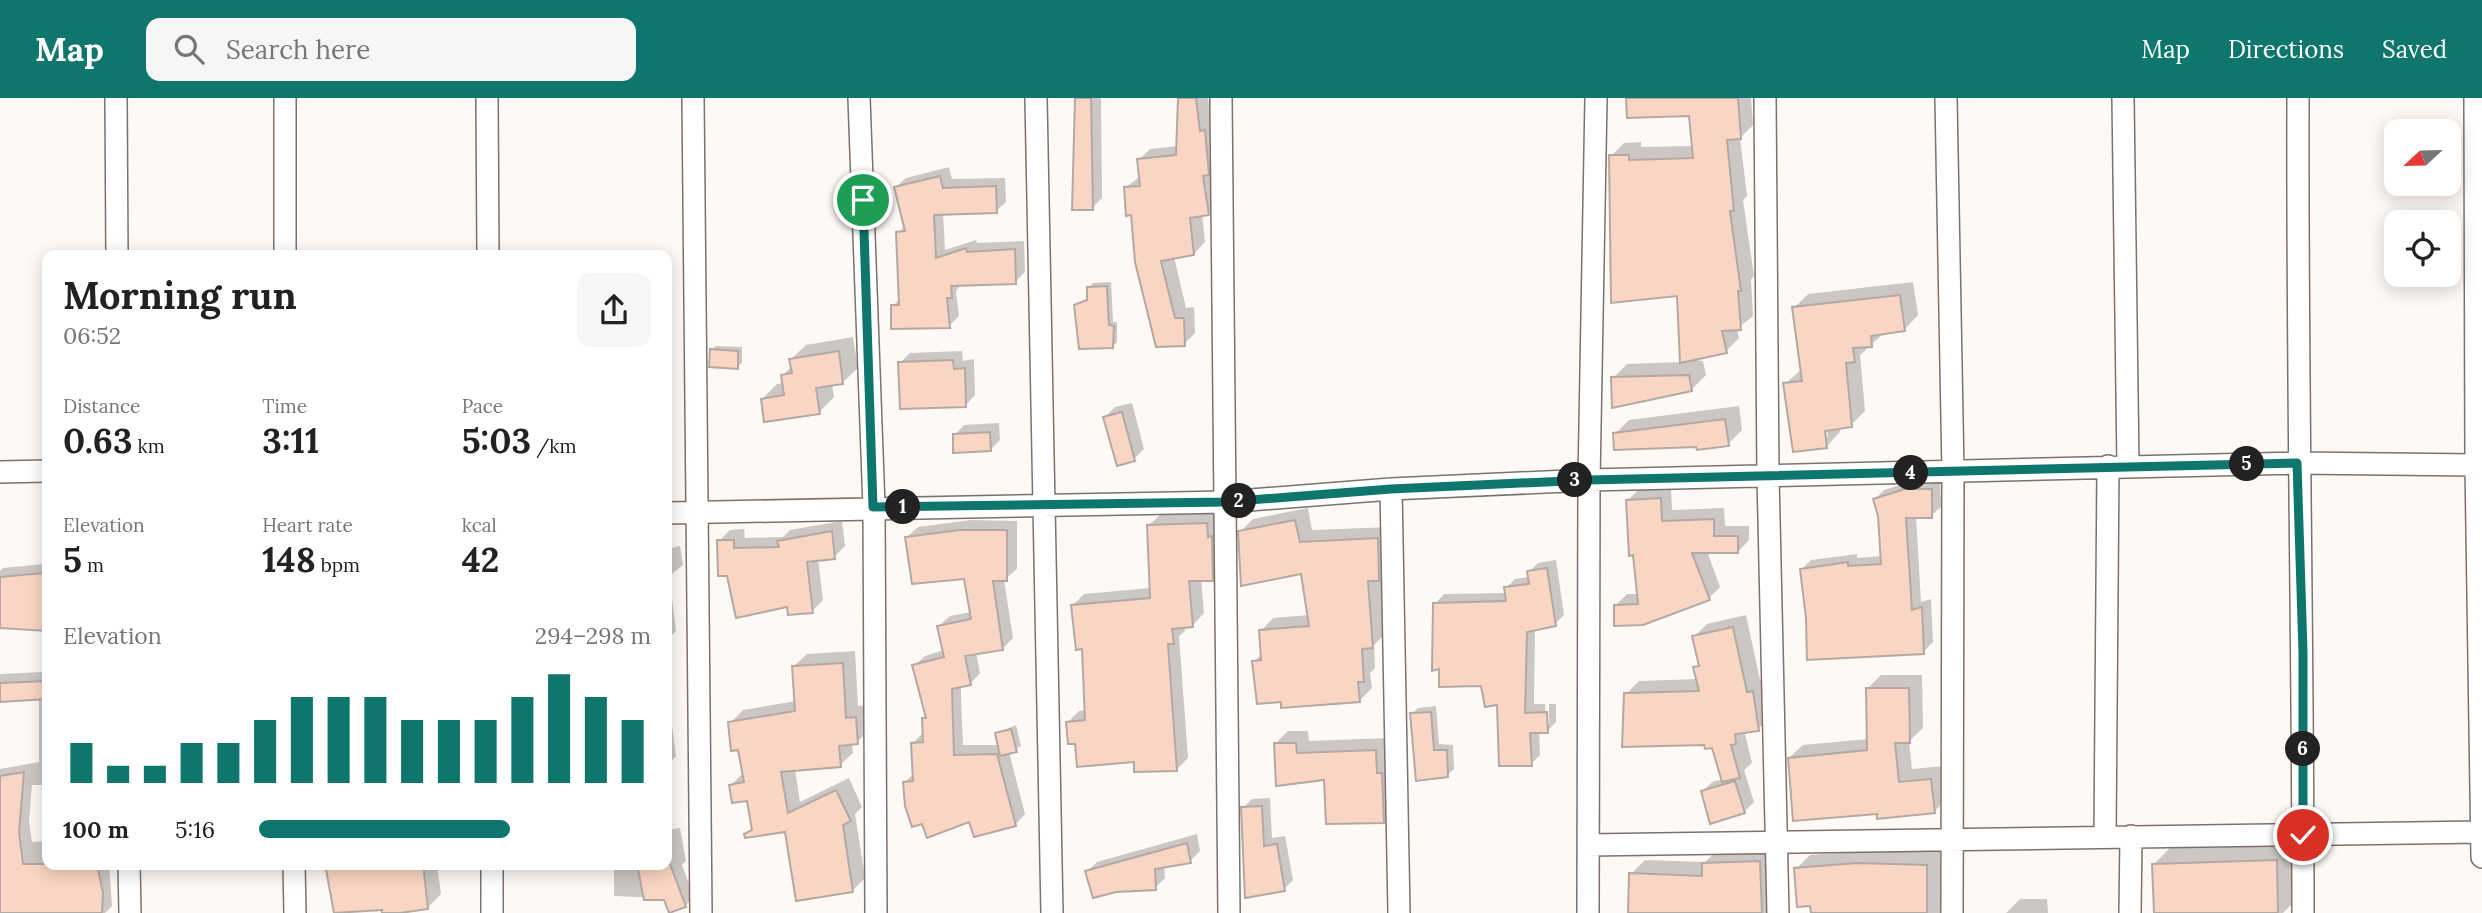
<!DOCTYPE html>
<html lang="en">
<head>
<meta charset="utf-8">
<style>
	:root { --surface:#fff; --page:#f6f6f6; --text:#222; --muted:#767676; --accent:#0f766e }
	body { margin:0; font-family:Lora,serif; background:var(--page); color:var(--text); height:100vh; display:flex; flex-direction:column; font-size:26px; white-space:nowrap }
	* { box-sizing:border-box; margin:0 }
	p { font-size:23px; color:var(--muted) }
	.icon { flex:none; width:38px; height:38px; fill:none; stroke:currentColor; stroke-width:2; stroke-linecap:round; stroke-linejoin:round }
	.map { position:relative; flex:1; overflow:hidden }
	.drawer { position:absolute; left:42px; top:152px; width:630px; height:620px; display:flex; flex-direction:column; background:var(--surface); border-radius:14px; box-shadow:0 4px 18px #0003 }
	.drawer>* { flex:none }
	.needle { width:46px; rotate:248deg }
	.tools { position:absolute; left:2384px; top:21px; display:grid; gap:14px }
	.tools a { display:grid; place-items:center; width:77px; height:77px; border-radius:14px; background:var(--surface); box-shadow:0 4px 18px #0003; font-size:35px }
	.pin { position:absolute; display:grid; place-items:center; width:60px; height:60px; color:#fff; margin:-30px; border:4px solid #fff; border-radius:50%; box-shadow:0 2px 7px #0007 }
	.km { position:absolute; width:35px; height:35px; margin:-18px; border-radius:50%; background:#222; color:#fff; font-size:19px; line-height:35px; text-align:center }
	.round { display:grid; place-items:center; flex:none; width:74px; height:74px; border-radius:14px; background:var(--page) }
	.overview { display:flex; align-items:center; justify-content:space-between; height:119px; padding:0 21px }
	h1 { font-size:38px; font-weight:800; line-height:52px }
	.metrics { display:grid; grid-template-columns:repeat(3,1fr); gap:10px; height:119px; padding:7px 21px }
	.metrics div { display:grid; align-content:center }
	.metrics b { font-size:35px; font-weight:800 }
	.metrics small { font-size:19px; font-weight:400 }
	.metrics p { font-size:19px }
	.chart { height:196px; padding:14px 21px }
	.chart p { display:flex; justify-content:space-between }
	.chart svg { width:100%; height:126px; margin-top:7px; stroke:var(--accent); stroke-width:6 }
	ul { padding:0 21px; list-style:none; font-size:23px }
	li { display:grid; grid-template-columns:112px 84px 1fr; align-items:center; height:52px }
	li i { height:18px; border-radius:9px; background:var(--accent) }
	header { display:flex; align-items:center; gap:42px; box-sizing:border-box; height:98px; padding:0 35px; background:var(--accent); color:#fff }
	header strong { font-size:33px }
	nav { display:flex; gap:38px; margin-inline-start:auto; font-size:24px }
	.search { width:490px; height:63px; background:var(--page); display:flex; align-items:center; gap:18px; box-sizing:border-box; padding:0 24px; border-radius:14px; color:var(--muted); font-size:26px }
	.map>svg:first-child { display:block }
</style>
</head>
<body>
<header>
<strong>Map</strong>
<div class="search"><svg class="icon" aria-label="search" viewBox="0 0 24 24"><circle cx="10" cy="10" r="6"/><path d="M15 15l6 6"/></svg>Search here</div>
<nav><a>Map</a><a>Directions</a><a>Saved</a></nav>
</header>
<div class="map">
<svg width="2482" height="815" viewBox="0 0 2482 815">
	<rect width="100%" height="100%" fill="#fff9f5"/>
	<path fill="#0003" fill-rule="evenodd" d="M1076,0h25l1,100 -10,10z
		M1178,0h30l3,23 5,-1 3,82 -11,11 -6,1 3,28 -11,12 -20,3 12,51 8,-1 1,26 -11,11 -51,-131 -7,-26 15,-11 -2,-16 11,-11 28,-3z
		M1628,0h123l2,27 -13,13 7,58 -4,4 11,76 -3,3 2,37 -16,13 2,9 -13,13 -37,8 14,2 3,14 -15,15 -78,-12 14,-14 55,-2 -4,-68 -67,-138 13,-13 17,-1v5l52,-1 -2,-31z
		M949,69l3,12 53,-1 1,24 -10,9 -53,2 2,37 31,-10 1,3 47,-2 1,31 -10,10 -54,2 -5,7 3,25 -10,10 -56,-20 7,-8 -2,-65 7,-8 -9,-38 10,-9z
		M1111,184l2,40h4v20l-4,4 -37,-41 13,-7v-10l4,-5z
		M1913,184l5,33 -13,14 -20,3 -25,23 5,56 -14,14 -11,2v5l-13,14 -42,-62 17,-15 -8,-61 14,-14zM1825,324l3,15h-4z
		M853,239l5,31 -15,14 -11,2 2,13 -15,15 -57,-13 15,-15 7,-1 -1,-8 9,-9 -1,-7 15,-14z
		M716,248l26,1v16l-5,4 -25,-17z
		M962,253l1,10 11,-2 1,36 -9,10 -66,-42 10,-10z
		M1132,305l12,46 -10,10 -29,-42 10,-10z
		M1739,308l3,24 -14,14 -30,1 -83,-11 14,-14z
		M999,325l1,17 -10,10 -35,-15 9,-10z
		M1916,382h24l1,27 -10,9h-15l5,86 10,-3 2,43 -10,10 -115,-34 -6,-49 9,-9 46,-6v4l25,-2 -2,-41 -5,-16 9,-9z
		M1671,390l1,22 52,-2 1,18h24v14l-11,12 -31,-1 13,36 -11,11 -66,25 -28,-17 12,-12h12l-11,-94 11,-11z
		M1308,410l4,22 78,-3 1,40 -10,10 4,57 -11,11 1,23 -5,5 2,15 -13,13 -77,-1 -28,-38 9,-9 -2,-22 12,-13 36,-3 -6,-43 -63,-40 13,-13z
		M1218,414l5,56 -11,11h-11l3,34 -11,12 -9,1 1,5 -6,5 9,122 -12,12 -99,-28 -9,-20 11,-11 7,-1 -2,-63 -11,-42 11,-11 67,-6 -2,-63 12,-11z
		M971,422l46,1v48l-13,11 9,58 -10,10 -27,4 4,21 -10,11 -9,1v13l2,47h36l-2,-12 19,-8 5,21 -12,6 16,62 -10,11 -44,-5 -66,-38 10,-9 -2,-30 11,-11v-13l3,-4 -13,-49 11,-10 19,-6 -5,-24 11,-10 21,-4 -5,-35 -59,-40 11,-10z
		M842,423l3,25 -11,11 -16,2 5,41 -11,11 -23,-6 -70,-64 11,-11 14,-1 1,9 38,-1 7,-7z
		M47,439v120l-3,-28 -44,-2v-56l3,-3 41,-4 -1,-23z
		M680,448l3,19 -14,11 7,55 -9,9v-91z
		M1556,462l8,55 -9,9 -20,4 -1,76h11l1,20h3v-20h7v18l-9,9h-8l1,24 -9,9 -32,-61 -17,-19 -47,-80 9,-10 63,-1 -1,-5 9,-9 15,-2 -1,-5 9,-9z
		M1746,517l14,65 6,-1 5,37 -13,13 -13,5 7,29 -8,7 10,32 -10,10 -42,-20 10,-10 11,-3 -10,-33 -87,-52 13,-13 59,-2 -3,-11 5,-5 -6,-26 13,-13z
		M855,553l3,55 10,-1 2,24 -13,13 -5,1 1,10 -13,12 -45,4 5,33 49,-24 13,29 -7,7 10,64 -12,12 -67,-60 -40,4 7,-7 -5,-28 -17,-14 13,-13 -4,-24 -10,-25 13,-13 53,-9 -2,-35 13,-12z
		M47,570v117h-15l-3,36 3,21 15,-1v23h62l3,42 -7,7h-105v-144l39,-7v-64l-39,2v-26l43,-2z
		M1881,577h41l1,53 -14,13 3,28 32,-3 3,32 -13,14h-56l-89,-54 14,-13 65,-6 -1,-50z
		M1436,608l3,38 14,1 1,24 -7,6 -35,-61 6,-6z
		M670,613l6,45 -9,10v-54z
		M1288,633h20l1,10 79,-3 8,70 -13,13 -108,-77z
		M1270,700l2,40 13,-2 8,44 -9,9 -41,-81 9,-9z
		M680,730l6,33 -4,4 12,32 -9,9 -20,-8 -51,-2v-32h53v-34z
		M1197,736l3,17 -10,10 -26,4 1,13 -10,10 -68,-16 10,-10z
		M2294,746l1,57 -12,12h-127l-2,-49 17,-17z
		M1773,750l1,65h-145l2,-39 14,-14 60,2 13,-12z
		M1873,752l67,2v61h-127l-17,-44 14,-14z
		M378,766h59l4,30 -13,13z
		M2020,801h27l1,14h-42z"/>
	<path fill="#fbd5c3" stroke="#b2a9a4" stroke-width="2" d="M1075,0h16l2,112h-21z
		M1178,0h18l4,33 5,-1 4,45 -6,1 6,39 -19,3 4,37 -33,6 14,57h9l1,28 -29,1 -21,-85 -4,-47 -5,1 -2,-29 16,-1 -3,-27 39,-4z
		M1626,0h112l3,41 -14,1 7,71h-4l11,80h-3l3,39 -19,1 5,22 -47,10 -3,-67 -66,7 -2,-148h20v5l64,-2 -4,-42 -62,2z
		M940,78l3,12 53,-2 1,27 -63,2 2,43 30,-10 1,4 48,-3 1,35 -65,2 1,12h-5l3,30 -59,1v-24h8l-3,-73 9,-1 -11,-44z
		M1107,188l2,39 5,1 -1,22 -34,1 -5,-44 13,-5v-13z
		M1900,197l5,36 -34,5 1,11 -19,1 2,14 -9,1 6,64 -27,4 2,17 -34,4 -10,-69 19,-2 -10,-74z
		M710,251l28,2v18l-29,-2z
		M839,253l4,33 -27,4 4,26 -56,8 -3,-23 23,-4 -3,-20 11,-2 -3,-14z
		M953,262l1,9 11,-1 1,39 -66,2 -2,-47z
		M1689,277l3,16 -80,17 -1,-31z
		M1122,314l13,49 -18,5 -14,-49z
		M1725,321l4,27 -32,4 -1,-3 -82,3 -1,-17z
		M990,334l1,19 -38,2v-19z
		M1905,391h27v29h-26l6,92 10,-3 2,47 -117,6 -1,-42 -6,-49 48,-7v4l33,-2 -3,-48 -5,-17z
		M1661,400l1,23 52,-2v17h24v17h-46l18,47 -67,25 -29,1v-21l24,-1 -5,-49 -4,1 -3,-56z
		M1295,422l5,22 78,-4 1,43h-11l5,67 -11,1 2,33h-6l2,20 -79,6v-6l-24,2 -5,-43 9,-1 -2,-30 50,-4 -8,-52 -60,12 -3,-55z
		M1207,425l1,14 4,-1 1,45h-24l4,46 -21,2 2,15h-6l9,127 -43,1v-10l-57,5 -2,-23h-7l-2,-22 19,-2 -3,-71 -6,1 -5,-45 79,-7 -3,-73z
		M960,432h47v51h-14l10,69 -38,6 6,29 -19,4 2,66 43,-1 19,72 -42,11 -5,-15 -42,16 -5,-14 -10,3 -7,-21 -2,-24 10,-1 -2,-38 12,-1 -1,-24h4l-14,-53 32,-8 -7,-31 34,-7 -7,-40 -52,5 -7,-47z
		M832,433l3,28 -28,3 6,51 -25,2 -1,-8 -51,11 -9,-42h-9l-1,-36h17v8l45,-1 -2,-6z
		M1547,470l9,58 -29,6 -2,81 22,-1 1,21h-18l2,33h-33l-2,-61 -12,2 -4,-21 -42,1v-18l-7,2 1,-68 73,-2 -2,-14 25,-3 -2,-13z
		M43,475l4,22v36l-47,-3v-51z
		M1733,529l14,65 6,-1 6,40 -24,3 1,10 -5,1 9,33 -18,4 -10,-34 -7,1 -1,-4 -82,2 2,-54 75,-2 -6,-24 6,-1 -7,-30z
		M843,565l3,55 10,-1 2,27 -19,2 2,21 -60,5 7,41 48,-23 15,31 -8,4 10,67 -57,9 -11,-69 -40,6 -1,-4 8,-4 -5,-29 -15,2 -3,-18 15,-3 -6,-32 -7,1 -3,-29 67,-11 -3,-45z
		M47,583v18l-47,3v-19z
		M1866,590h43l1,55h-15l4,39 32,-3 4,34 -58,6v-5l-84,7 -5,-63 79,-8z
		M1431,614l3,38h13l1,27 -32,4 -6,-68z
		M1011,631l6,23 -17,4 -5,-23z
		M1274,645h22l1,10 79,-3 1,23h5l2,50 -58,1 -2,-44 -48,6z
		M24,674l-5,60 4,32h74l6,29 -1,20h-102v-137z
		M1735,683l10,32 -35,11 -9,-33z
		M1262,708l2,40 13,-2 8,47 -40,7 -4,-91z
		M1187,745l4,20 -36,6 1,21 -40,2 -23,6 -8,-27z
		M2277,762l1,53h-124l-2,-49z
		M1760,763l2,52h-134l1,-40 73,3v-13z
		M1857,765l70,2v48h-116l-1,-7 -13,1 -3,-39z
		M325,766h98l5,45 -28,4h-18v-3l-48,3z
		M637,766h33l16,43 -17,6 -5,-13h-20z"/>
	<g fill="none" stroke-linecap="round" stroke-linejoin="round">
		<defs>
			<path id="minor" d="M116,0l1,158
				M285,0v158
				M487,0l1,158
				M693,0l8,815
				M859,0l15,409 2,406
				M1036,0l16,815
				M1221,0l8,815
				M1765,0l3,378 10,437
				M1946,0l7,374 -1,441
				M2123,0l5,368
				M2298,0c-1,272 5,543 5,815
				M2475,0l1,367 6,392
				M0,374l47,-1
				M1391,391l8,424
				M667,415l558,-11 166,-13 198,-9 708,-17 179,2
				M2105,737l3,-369
				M1588,747l893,-13
				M129,766l1,49
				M294,766l1,49
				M492,766v49
				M1588,815l1,-433 7,-382
				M2130,815l1,-77"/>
		</defs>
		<use href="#minor" stroke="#7b726d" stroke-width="24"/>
		<use href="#minor" stroke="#fff" stroke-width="21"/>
	</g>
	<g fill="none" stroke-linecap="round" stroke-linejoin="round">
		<defs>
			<path id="route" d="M863,102l10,307 352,-5 166,-13 198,-9 708,-17 6,189v183"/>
		</defs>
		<use href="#route" stroke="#fff" stroke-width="14"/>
		<use href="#route" stroke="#0f766e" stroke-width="9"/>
	</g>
</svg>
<div class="tools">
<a><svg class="needle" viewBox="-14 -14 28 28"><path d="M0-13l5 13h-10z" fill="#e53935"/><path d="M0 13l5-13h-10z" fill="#767676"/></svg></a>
<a><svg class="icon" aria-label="locate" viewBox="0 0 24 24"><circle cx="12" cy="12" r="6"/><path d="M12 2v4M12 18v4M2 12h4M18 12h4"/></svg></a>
</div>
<div class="pin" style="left:863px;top:102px;background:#1e9e55"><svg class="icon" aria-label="arrive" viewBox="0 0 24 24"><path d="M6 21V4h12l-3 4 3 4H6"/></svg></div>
<div class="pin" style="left:2303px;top:737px;background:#d93025"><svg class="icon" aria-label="check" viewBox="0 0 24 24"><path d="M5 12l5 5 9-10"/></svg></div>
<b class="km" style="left:903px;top:409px">1</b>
<b class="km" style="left:1239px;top:403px">2</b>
<b class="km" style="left:1575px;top:382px">3</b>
<b class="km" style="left:1911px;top:375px">4</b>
<b class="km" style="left:2247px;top:366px">5</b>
<b class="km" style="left:2303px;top:651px">6</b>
<section class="drawer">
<div class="overview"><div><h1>Morning run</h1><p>06:52</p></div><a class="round"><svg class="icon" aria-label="share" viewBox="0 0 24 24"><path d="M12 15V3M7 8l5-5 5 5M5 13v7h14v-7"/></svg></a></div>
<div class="metrics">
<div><p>Distance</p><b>0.63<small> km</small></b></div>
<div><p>Time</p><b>3:11</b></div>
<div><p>Pace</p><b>5:03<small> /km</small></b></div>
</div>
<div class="metrics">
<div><p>Elevation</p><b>5<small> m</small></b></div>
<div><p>Heart rate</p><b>148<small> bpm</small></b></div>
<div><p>kcal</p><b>42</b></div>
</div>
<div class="chart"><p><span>Elevation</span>294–298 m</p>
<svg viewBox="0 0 160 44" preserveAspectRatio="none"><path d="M5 44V30M15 44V38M25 44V38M35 44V30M45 44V30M55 44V22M65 44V14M75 44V14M85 44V14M95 44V22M105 44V22M115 44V22M125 44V14M135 44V6M145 44V14M155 44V22"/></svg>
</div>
<ul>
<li><b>100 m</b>5:16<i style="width:64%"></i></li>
</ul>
</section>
</div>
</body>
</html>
